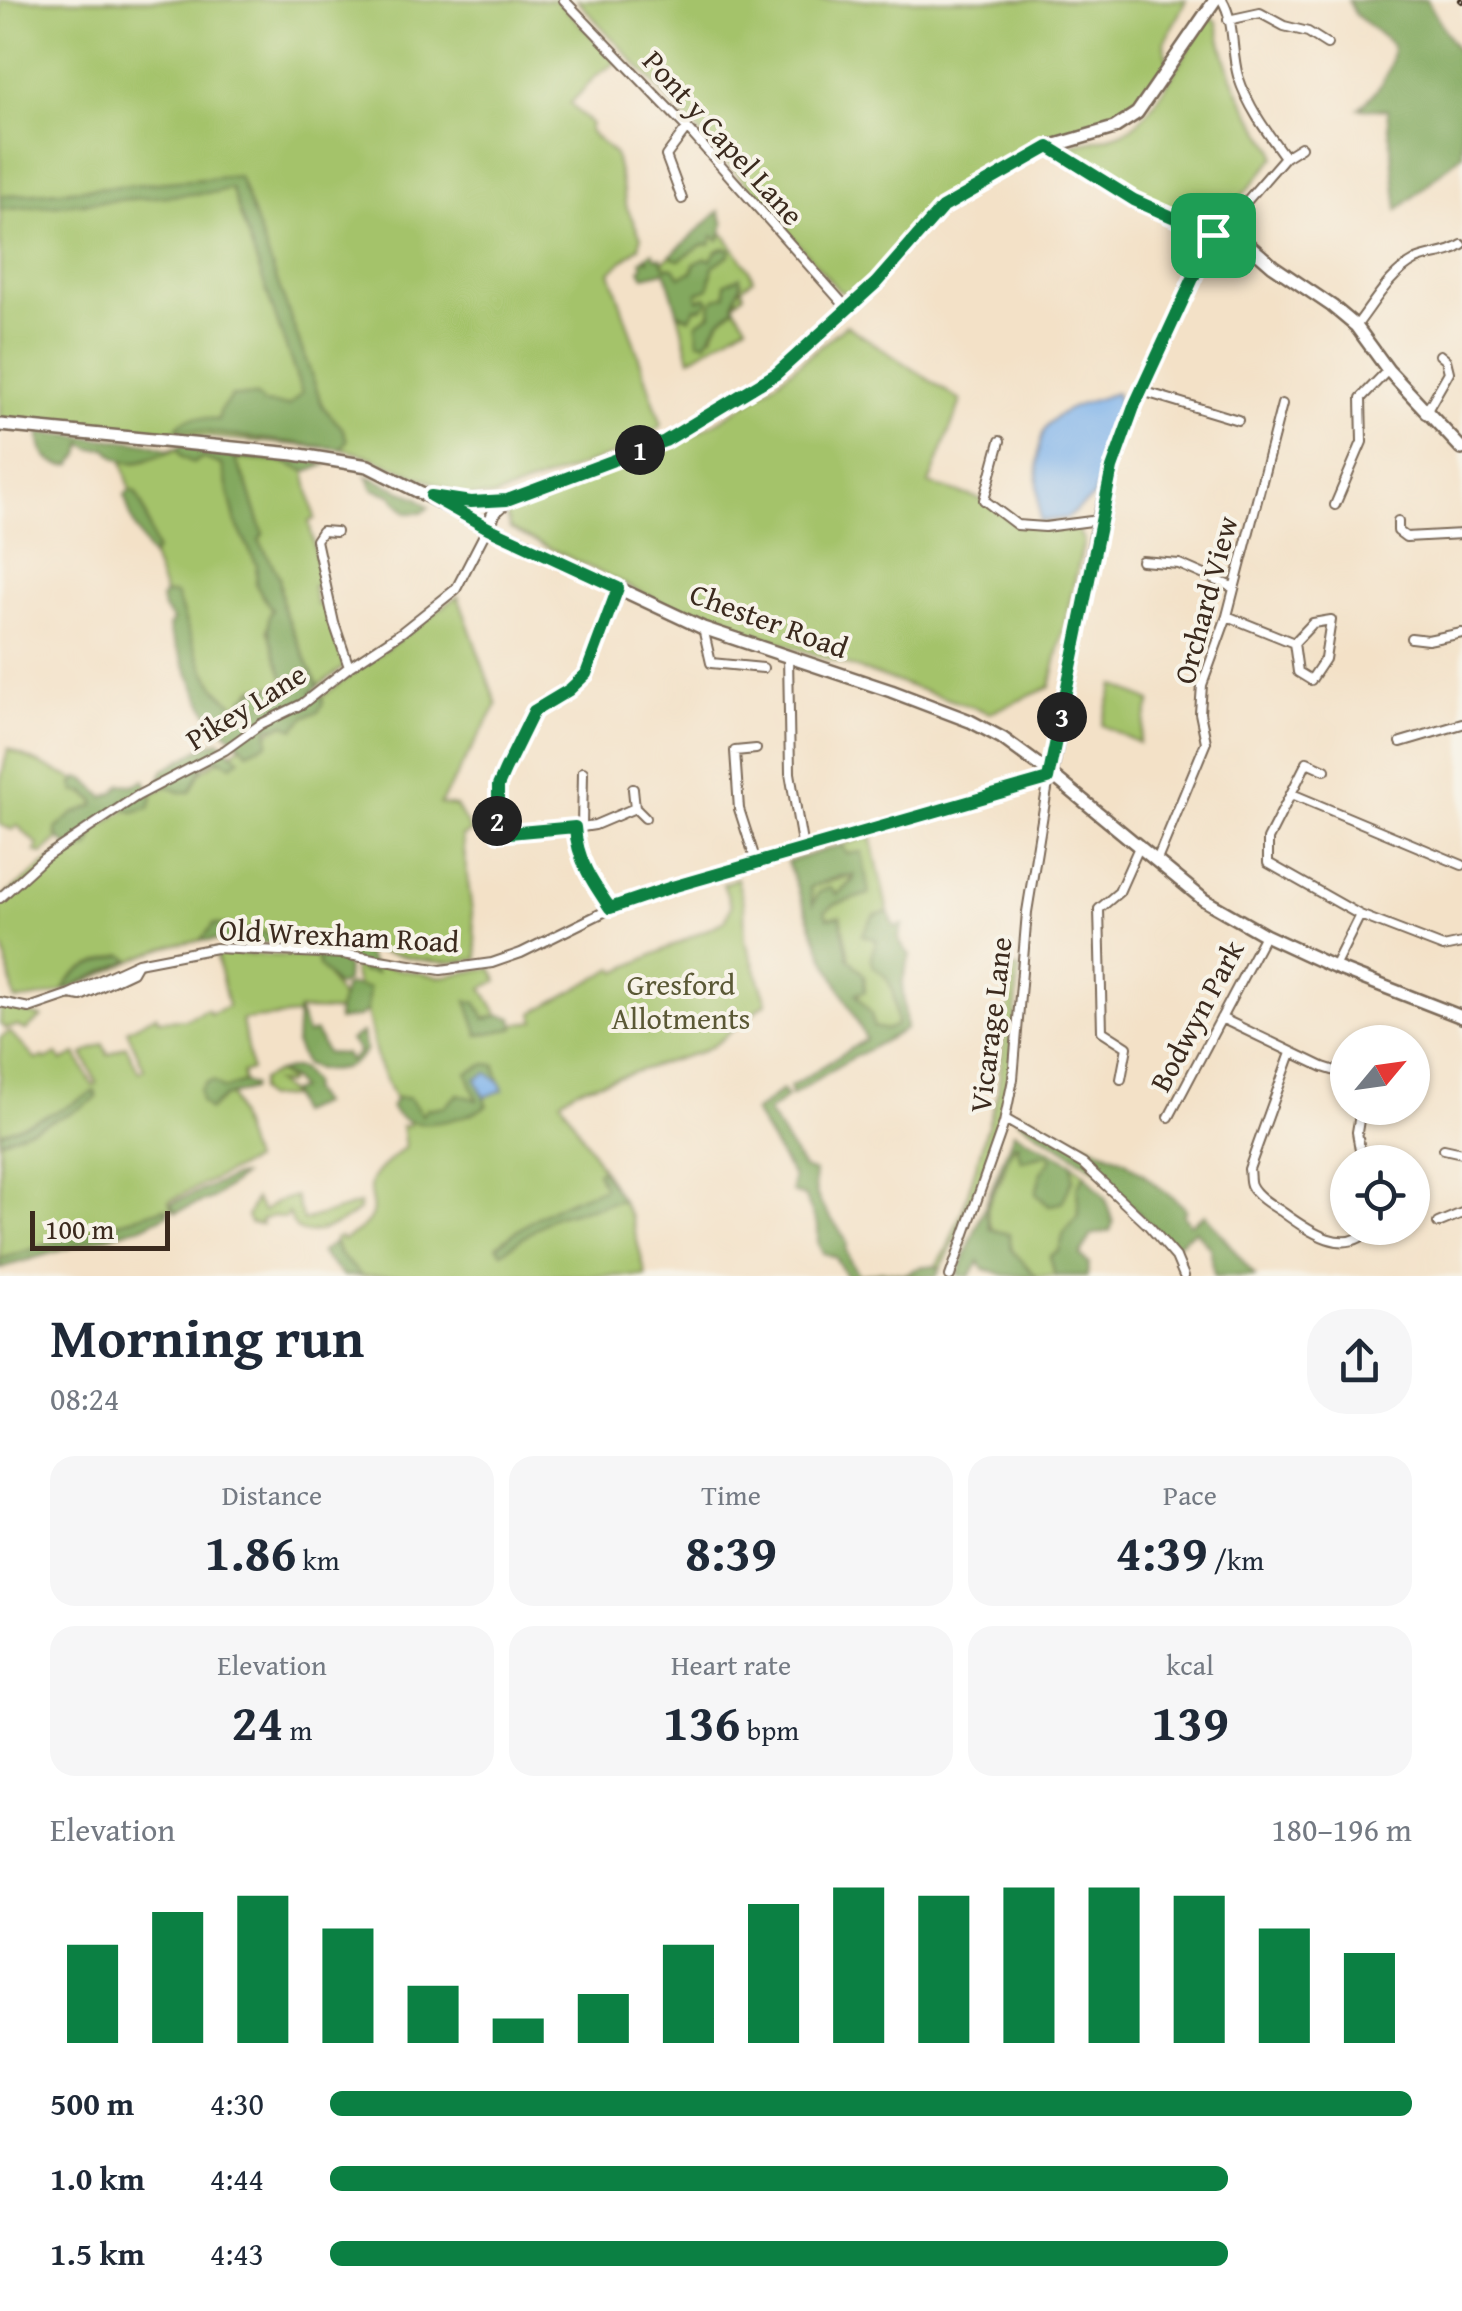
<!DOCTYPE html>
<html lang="en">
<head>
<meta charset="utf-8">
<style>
	:root { --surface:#fff; --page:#f6f6f7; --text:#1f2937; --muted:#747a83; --accent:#0b8043 }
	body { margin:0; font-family:"Gentium Book Plus",serif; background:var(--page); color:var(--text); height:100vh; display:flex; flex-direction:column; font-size:38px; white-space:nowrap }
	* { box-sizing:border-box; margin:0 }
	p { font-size:32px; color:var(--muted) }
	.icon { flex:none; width:55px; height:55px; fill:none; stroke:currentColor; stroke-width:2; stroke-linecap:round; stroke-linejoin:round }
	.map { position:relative; height:1276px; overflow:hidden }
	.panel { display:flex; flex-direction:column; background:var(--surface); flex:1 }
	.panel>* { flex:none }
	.needle { width:65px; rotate:61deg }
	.fabs { position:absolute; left:1330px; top:1025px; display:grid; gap:20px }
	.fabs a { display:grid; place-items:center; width:100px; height:100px; border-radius:50%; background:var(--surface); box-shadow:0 2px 8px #0004; font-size:50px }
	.scale { position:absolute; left:30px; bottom:25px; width:140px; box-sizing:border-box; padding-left:10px; border:5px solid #3b2a1e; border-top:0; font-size:28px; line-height:35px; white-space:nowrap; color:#3b2a1e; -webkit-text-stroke:8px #f7f3e8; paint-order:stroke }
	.pin { position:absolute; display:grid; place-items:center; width:85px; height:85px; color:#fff; margin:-42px; border-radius:20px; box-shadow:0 5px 15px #0006 }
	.km { position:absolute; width:50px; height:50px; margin:-25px; border-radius:50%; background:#222; color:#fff; font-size:28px; line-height:50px; text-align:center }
	.round { display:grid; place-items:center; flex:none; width:105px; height:105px; border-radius:40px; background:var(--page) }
	.headline { display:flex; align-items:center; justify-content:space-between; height:170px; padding:0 50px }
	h1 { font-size:55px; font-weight:700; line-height:75px }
	.figures { display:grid; grid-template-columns:repeat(3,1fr); gap:15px; height:170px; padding:10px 50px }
	.figures div { display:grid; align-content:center; border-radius:25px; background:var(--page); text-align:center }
	.figures b { font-size:50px; font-weight:700 }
	.figures small { font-size:28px; font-weight:400 }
	.figures p { font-size:28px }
	.chart { height:280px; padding:20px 50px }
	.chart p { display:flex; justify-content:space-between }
	.chart svg { width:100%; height:180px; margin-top:10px; stroke:var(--accent); stroke-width:6 }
	ul { padding:0 50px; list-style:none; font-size:32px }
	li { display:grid; grid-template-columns:160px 120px 1fr; align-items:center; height:75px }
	li i { height:25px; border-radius:12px; background:var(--accent) }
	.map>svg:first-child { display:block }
</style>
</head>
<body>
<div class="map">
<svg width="1462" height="1276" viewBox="0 0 1462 1276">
	<rect width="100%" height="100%" fill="#f7f3e8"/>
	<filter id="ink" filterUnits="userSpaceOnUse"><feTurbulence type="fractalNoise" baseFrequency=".01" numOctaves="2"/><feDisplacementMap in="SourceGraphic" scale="20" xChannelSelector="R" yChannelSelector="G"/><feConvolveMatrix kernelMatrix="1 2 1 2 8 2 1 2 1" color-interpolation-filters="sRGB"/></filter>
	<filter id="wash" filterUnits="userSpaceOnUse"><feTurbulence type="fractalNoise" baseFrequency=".0048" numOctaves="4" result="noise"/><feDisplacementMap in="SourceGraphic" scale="40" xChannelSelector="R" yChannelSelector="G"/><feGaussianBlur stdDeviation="2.25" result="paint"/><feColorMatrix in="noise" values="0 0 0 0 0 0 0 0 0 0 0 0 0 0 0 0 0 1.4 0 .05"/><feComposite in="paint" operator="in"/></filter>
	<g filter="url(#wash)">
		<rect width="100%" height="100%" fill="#f3e1c7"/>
		<path fill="#a4c36b" stroke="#707644" stroke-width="2.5" fill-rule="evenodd" d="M0,0h557l60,62 -20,13 -27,29 21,20 -2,7 26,24 12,53 14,29 -2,10 -29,25 52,153 -36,25 -132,47 -28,-1 -101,-41 -24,-6 6,-9 -5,-12 -18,-20 6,40 -330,-29z
			M577,0h609l-22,43 4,20 -19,28 -24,24 -36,13 -38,7 -117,75 -51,60 -35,23 -9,-2 -97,-112z
			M1213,18l4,4c9,53 26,83 57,127l1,8 -54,64c-34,12 -124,-51 -154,-71l5,-5c15,-4 32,-5 47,-11 35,-13 65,-82 86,-113z
			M722,231l27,38 4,10 -11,9 2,6 -11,10 8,-20 -15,11 -22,25 8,16 7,-15 16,-14 12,17 -57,35 -12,-46 12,5 8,-18 -1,-8 16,-26 17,-12 -51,23 -15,-10 -1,-5 8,-7 2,3c20,-3 32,-22 49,-22z
			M846,325l115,76 -32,83 55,16 33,25 57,-1 10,17 -34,146 -60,26 -323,-108 -157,-76 -5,-16 8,-8c65,-24 134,-45 195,-78 50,-27 94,-66 138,-102z
			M172,448h4l6,9 21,1 19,6 14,59 21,42 -1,20 16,25 -5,21 8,14 11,41 -33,2 -14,19c-37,-18 -49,-76 -63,-112l-11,-1 -13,-37 4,-7c-8,-21 -9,-40 -21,-59l-5,-1 -8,-30c18,9 32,-6 51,-9z
			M234,458l50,4 21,9 10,48 -6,2 12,63 -8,2 4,19 8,-1 18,58v6l-25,18 -35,-77 -4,-32 -20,-37 4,-6 -16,-50z
			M458,596l39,109 -57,99 16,2 15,26 -9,4 16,123c-43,10 -72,-5 -113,-9 -54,-4 -107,-13 -161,-10 -66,4 -124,60 -189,60l-11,-50 -4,-5v-43l7,-8 62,-48 83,-53 47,-20 43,-28 43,-21z
			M1114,685l37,16 -12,42 -37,-18z
			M8,749l68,31 -3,5 22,16v4l-22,9 -17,21 3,4 -17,15 -7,-3 3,-6 -21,-20 -4,5 -13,-5v-42z
			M871,836l17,76 -14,4 2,30 8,27 8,12 5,40 -10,5 -14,-3 -2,-13 -11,-10 -20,-88 -13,3 -2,-8 11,-7 32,-10 -27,-49z
			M854,875c-6,16 -25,24 -41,31l-3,-19z
			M737,878l7,28 1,34 22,62 -50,41 -14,8 -128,39 -14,10 70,117 15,59h-297l-15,-37 6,-2 3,3c54,-28 14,-41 32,-65 7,-10 21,-19 30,-28l-3,-21h7l-1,-10 -13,-16 -18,-40 -10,-49 -14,-38 3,-12 84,16 51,-9 7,13 -16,7 17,28 -14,3 -6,16 36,-7 1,-4 19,-3 -2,-8 81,-45 3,4 108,-51 6,-15 -8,-22zM494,1068l9,22 -19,7 -13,-21z
			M216,953l100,4 27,44 -6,10 -39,-1 -1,5 -55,5 9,50 -9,3 2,9 -20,8 -11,-9 -7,2 -6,7 30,2 22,69 -83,40 3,8 -172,56v-227l10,-6 26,28 7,-3 2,3 12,-6 5,7 14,-7 17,32 4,-2 -14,-30 20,-10 5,11 18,-9 13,26 5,-3 -17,-39 29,-15 3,5 26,-1 22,-10 3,5 18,-8z
			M1013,968h6c-3,37 -5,73 -10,109 -6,51 -42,146 -68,190l-7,1 12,-17 18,-45 34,-115z
			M1,1006l41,11 -16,13 -10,-4 -10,3 -6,-5z
			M277,1072l12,9 -3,3 -11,-2 17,14 -26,2 -7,-7 2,-11z
			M1020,1143l2,18 26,-7 25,26v-17l12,11c-11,21 -2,24 -6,41 -4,13 -18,21 -20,36l-9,5 5,20h-19c-16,-19 -54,-42 -48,-70 2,-11 10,-19 14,-29 5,-14 4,-27 18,-34z
			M295,1196l8,25 56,-17v6c-10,10 -51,32 -63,18 -4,-4 -5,-10 -8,-15l-3,5 -12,-2 -12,4 1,4 -12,-1 -3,-6 8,-18 8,13 13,-10z"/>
		<path fill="#83a95f" stroke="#5f6a3e" stroke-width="2.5" fill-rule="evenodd" d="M1348,0h79l35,59v95l-64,56 -11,-100 -28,-2c19,-16 34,-37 34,-63l-38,-31z
			M239,176l84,231 19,21 5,12 -6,9 -165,-21c9,-14 29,-11 42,-8l3,-11 11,-13h25l6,7 26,3 13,-13 -71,-205 -14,4 -217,18v-14z
			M719,211l5,13 -5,16 -6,-4 -3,8 -8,1 -23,15 -6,-2 -2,-3z
			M723,248l8,1 -1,5 -17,12 -4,22 -12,5 1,7 8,-3 3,4 -8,7h-6l-5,10 -12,-5 -13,-42 -21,5 -4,-6 3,-4 -2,-5 4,-4 4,4 -2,-5 6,-4 3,6 5,-1 4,10 9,1 6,9 13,-6 1,-7 12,-6 5,2 5,-9z
			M740,277l1,7 -8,20 2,3 -16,14 -13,21 -8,-1 -1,-18 14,-9 -1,-8 5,-7 11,-4 -1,-12z
			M40,433l107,10 27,8c-26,4 -47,25 -67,-3l-16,1 -8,-6 -3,12 -9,10c-19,3 -33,-12 -31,-32z
			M183,445l120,13 22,7 -18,7 -23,-10 -49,-3 12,25 16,50 -4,6 20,37 4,32 35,77 -7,6 10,2 2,9 -5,9 -12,4 -12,13 -9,-5 -17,4v15l-21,9c-11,-16 -28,-22 -39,-39 -14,-25 -25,-53 -38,-79l-1,-8 4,-5 -10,-13 -2,-9 4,-5h11c13,36 26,95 63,113 9,-23 26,-17 47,-21 -5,-21 -26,-60 -14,-76l-16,-25 1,-20 -21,-42 -14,-58 -19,-7 -10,5 -11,-6 -6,-9z
			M367,476l51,22 11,9 -7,6h-15l-16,-18 -18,-6z
			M130,490l5,1c12,19 13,38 21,59l-4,7c-12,-18 -23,-40 -27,-62z
			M219,741l21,18 -9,6 -15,-7 -13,8 -13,26h-11l-20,-11 5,-12c18,-8 39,-25 55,-28z
			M78,778l7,1 19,18 10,-4 8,-9 11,1 12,-5 8,18 -4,10 -16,4 -12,-6 -29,20 2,7 -5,14 -13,4 -17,-12 -3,-10 17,-15 22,-9v-4l-10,-9h-10l-2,-8z
			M841,845l6,9 15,-2 7,42 -33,10 -11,7 2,7 13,-2 8,41 16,18 1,16 -9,3 15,20 2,13 13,3 11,-5c-2,-24 -1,-45 -23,-58l-3,-11 6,-16 -15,-5 12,-20 14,-3 7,15 8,-2c-8,15 -3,19 7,30l-8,28 4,46 -68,37 -47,30 -1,-9 76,-48 -42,-82 -37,-95zM854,875l-1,6 -16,14 -7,-8 -11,5 -6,12 -3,-17 31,-11z
			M214,924l60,10 -3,9 -70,-3z
			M332,936l10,4 -3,19 8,9 -1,14 -9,4 -18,-20 -5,-25z
			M361,942l15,31 -14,-1 -10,-11 -6,-16z
			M123,955l8,5 -68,30c10,-23 38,-29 60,-35z
			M350,985l19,3 -2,23 -8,6 -21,3c-2,-12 5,-21 6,-33z
			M467,1001l10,2 8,16 15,-4 13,3 2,10 -36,7z
			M298,1010l9,24 9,-2 10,21 19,1 4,7 10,-9 -9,-12 12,-7 4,17c-16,22 -37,25 -61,15l-9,-20z
			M486,1064l9,1 4,16 -8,-4 -14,2 10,27c-23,13 -81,31 -96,1l5,-9h13l13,17 5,-6 18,-3 13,-12 19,6 -10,-27z
			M293,1068l7,1 12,14 -1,8 9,13 -23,9 -7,-21 9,-3 -7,-10 -15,-7z
			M213,1081l11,8 20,-7 9,3 -1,4 -28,8 -15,13 -8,-9 -1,-11 6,-7z
			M782,1090l5,7 -19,15 35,56 12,4c-4,31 16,42 29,65 7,13 0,3 3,16 2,8 8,16 12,22l25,-4 21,3 18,-8 18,1 -4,9h-91l-11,-19 -12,-4 -5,-9v-18l-13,-29 -13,-5 1,-15 -39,-65z
			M95,1091l2,7 -24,14 -73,29v-8l63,-24z
			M1019,1113l107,48 56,44 4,5 -3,5 7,9 15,-10 50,62h-41l-4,-28 -15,-18 -23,18 -75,-78 -79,-50z
			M1014,1132l59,31v17l-11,22 -13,4 -13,-12 5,-22 11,-13 -5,-5 -25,7 -5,-12 2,-5 -5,1 -24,53 -4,14 4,17 19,5 3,16 24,26 -33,-1 -19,-6 -5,-8 -9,15h-13z
			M601,1169l21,31 -69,17 -51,35 -5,-6c36,-29 63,-44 107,-58l-7,-16z
			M1085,1174l20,24 8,25 -3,8 -19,4 -11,20 9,9 -2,12h-32l-5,-20 9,-5 5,-18 15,-18 -2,-27z
			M235,1176h7l-27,21 -39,15 -6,-8z
			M165,1208l3,6 -24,12 -144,42v-9z
			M334,1243l5,11 23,22h-19l-23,-23z"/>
		<path fill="#7eb2eb" stroke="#5c6e84" stroke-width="2.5" d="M1116,393l5,17 -27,87 -27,21 -27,3c-1,-25 -9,-81 11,-100 16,-15 44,-21 65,-28z
			M487,1073l12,8 4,9 -19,7 -8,-18z"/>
	</g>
	<g filter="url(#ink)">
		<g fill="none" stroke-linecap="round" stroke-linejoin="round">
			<defs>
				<path id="street" d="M564,0l123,128 160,180
					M1222,0c13,21 9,52 16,76 10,31 28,55 47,81
					M1228,20l32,-7 24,13 24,6 19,12
					M682,199l-16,-43 21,-28
					M1226,225l59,-68 16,-10
					M1356,326c18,-23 34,-53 60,-66 15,-7 32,-5 46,-15
					M1142,391l96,29
					M1425,414l24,-42 -3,-12 -6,-5
					M1000,441l-16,59 33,25 28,2 54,-7
					M1335,505l27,-63 -1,-44 27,-28
					M1398,521v10l8,6 56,-3
					M336,532l-14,-1 -6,9 18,83 15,44
					M1142,561l37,3 53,23
					M1227,616l67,27 4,29 13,8 14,-21 6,-39 -18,3 -19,20
					M703,628l8,35 52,5
					M1411,638l17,2 34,-7
					M788,656l2,117 13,76
					M1401,742l61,-18
					M756,749l-21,2 4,58 18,56
					M1325,770l-18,-8 -39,77v24l92,52
					M583,772l-1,55 -84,7v-49l7,-15 29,-59 35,-21 17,-16 32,-86
					M633,789l2,19 10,10
					M1292,794l170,71
					M575,827c2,32 17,55 35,82
					M582,827l13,-2 40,-17
					M1157,860l49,-118 -6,-29 2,-28 25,-69 55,-212
					M0,898l44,-40 93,-62 88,-46 36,-26 41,-20 47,-37 53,-35 54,-43 32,-62
					M1334,967l26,-52 83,32 19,-4
					M70,994l11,2 51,-24 4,-7
					M0,1002l29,6 41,-14 68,-31 78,-15 127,6 98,16 51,-7 29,-10 89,-44 62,-22 376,-108
					M1221,1018l102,49 25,8
					M1291,1053l-42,116c1,5 0,11 2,16 5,11 20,20 30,26 25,18 64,48 90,17
					M1121,1079l6,-32 -25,-16 -3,-122 20,-17 21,-47
					M1361,1108l-4,24 5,30
					M1169,1117l96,-182
					M1005,1119l78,45 66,62 27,31 8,19
					M1444,1149l18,4
					M1438,1223l24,-10
					M950,1276l54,-153 9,-44 14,-167 22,-135"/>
				<path id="secondary" d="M1049,147l85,54 79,34
					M0,425l294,29 74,12 120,61 215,101 188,63 79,30 32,17 49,36 153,126 61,35 69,32 128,50
					M440,498l31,4 36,-2 158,-59 111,-67 100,-91 66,-76 107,-60 65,-19 23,-15 78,-113
					M488,527l6,-15 13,-12
					M1051,774l48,-254 13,-52 23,-64 78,-169 13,-10 47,41 59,40 24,20 32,44 74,79"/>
			</defs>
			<use href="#street" stroke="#7b6a59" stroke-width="12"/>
			<use href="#secondary" stroke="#7b6a59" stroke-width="16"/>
			<use href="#street" stroke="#fff" stroke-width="8"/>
			<use href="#secondary" stroke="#fff" stroke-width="11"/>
			<defs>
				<path id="rail" d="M1461,0l1,1"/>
			</defs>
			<use href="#rail" stroke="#3b2a1e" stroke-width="6"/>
			<use href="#rail" stroke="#f7f3e8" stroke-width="2.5" stroke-dasharray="8" stroke-linecap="butt"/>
		</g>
	</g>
	<g fill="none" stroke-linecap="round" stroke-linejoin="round" filter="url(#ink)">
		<defs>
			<path id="route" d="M1049,147l85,53 79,35 -78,169 -23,64 -64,311 -376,108 -62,21c-18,-26 -33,-48 -35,-81l-77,7v-48l7,-16 29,-59 35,-21 17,-16 32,-86 -130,-60 -57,-32 40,6 36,-2 158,-59 111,-67 100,-91 66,-75z"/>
		</defs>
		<use href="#route" stroke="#fff" stroke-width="20"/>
		<use href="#route" stroke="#0b8043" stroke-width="12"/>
	</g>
	<g text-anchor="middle" stroke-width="8" stroke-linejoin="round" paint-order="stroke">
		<g font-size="30" fill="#3b2a1e" stroke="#f7f3e8">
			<text transform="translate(723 138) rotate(48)" y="10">Pont y Capel Lane</text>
			<text transform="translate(1206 600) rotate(-75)" y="10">Orchard View</text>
			<text transform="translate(769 621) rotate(20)" y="10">Chester Road</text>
			<text transform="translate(246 707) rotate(-32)" y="10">Pikey Lane</text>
			<text transform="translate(339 936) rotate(3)" y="10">Old Wrexham Road</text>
			<text transform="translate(1197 1016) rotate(-62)" y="10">Bodwyn Park</text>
			<text transform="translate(991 1025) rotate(-83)" y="10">Vicarage Lane</text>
		</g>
		<g font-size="30" fill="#5a5835" stroke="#f7f3e8">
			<text x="681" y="995">Gresford<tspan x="681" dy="34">Allotments</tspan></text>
		</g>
	</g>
</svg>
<div class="fabs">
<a><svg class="needle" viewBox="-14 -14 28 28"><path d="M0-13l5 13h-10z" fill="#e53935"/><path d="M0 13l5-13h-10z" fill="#747a83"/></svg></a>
<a><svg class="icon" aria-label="locate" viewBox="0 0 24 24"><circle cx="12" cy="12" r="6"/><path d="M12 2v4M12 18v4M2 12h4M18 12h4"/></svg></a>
</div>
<div class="scale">100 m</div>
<div class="pin" style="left:1213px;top:235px;background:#1e9e55"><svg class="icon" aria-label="arrive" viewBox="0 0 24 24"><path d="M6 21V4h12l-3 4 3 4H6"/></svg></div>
<b class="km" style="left:640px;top:450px">1</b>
<b class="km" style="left:497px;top:821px">2</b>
<b class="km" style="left:1062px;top:717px">3</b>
</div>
<section class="panel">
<div class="headline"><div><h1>Morning run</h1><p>08:24</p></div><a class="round"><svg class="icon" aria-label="share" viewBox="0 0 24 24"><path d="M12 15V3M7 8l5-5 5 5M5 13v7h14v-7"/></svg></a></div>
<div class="figures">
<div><p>Distance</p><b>1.86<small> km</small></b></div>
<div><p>Time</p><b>8:39</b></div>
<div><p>Pace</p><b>4:39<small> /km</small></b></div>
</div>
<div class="figures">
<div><p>Elevation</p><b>24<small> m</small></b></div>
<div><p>Heart rate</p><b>136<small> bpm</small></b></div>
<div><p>kcal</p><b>139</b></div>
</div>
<div class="chart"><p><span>Elevation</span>180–196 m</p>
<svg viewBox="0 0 160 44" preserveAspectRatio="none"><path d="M5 44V20M15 44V12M25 44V8M35 44V16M45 44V30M55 44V38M65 44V32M75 44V20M85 44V10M95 44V6M105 44V8M115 44V6M125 44V6M135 44V8M145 44V16M155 44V22"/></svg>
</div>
<ul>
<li><b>500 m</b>4:30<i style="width:100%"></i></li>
<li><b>1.0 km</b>4:44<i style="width:83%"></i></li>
<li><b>1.5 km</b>4:43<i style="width:83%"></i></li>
</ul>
</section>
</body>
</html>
